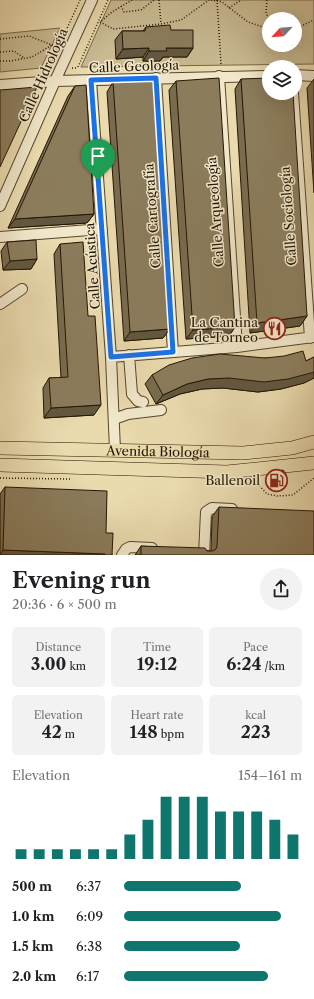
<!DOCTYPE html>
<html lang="en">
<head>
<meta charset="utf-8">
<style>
	:root { --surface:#fff; --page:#f2f2f2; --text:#202124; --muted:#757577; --accent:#0f766e }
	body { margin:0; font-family:"Libre Caslon Text",serif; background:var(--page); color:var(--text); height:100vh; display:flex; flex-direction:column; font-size:15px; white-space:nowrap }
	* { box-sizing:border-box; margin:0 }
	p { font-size:13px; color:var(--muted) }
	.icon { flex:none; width:22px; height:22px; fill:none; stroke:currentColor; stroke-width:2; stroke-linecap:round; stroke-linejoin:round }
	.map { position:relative; height:555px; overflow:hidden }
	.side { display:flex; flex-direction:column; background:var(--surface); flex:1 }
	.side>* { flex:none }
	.needle { width:26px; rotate:244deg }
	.buttons { position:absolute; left:262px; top:12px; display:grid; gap:8px }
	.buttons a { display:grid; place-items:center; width:40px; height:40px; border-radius:50%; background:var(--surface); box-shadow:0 4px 16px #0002; font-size:20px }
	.pin { position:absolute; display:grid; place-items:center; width:34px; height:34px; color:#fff; margin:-41px -17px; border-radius:50% 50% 50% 0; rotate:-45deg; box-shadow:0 0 4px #0007 }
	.pin .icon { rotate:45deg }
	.round { display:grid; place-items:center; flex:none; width:42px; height:42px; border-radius:21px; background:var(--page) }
	.overview { display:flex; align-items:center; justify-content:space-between; height:68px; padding:0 12px }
	h1 { font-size:22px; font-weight:700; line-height:30px }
	.metrics { display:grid; grid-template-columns:repeat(3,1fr); gap:6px; height:68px; padding:4px 12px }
	.metrics div { display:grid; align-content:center; border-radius:6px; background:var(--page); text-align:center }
	.metrics b { font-size:17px; font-weight:700 }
	.metrics small { font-size:11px; font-weight:400 }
	.metrics p { font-size:11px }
	.chart { height:112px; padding:8px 12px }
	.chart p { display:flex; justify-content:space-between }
	.chart svg { width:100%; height:72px; margin-top:4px; stroke:var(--accent); stroke-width:6 }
	ul { padding:0 12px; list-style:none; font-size:13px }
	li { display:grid; grid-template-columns:64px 48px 1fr; align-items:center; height:30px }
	li i { height:10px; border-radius:5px; background:var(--accent) }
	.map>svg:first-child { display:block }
</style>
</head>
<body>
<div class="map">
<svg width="314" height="555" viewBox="0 0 314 555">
	<rect width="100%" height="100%" fill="#eadbaf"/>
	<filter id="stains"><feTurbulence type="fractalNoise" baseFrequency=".005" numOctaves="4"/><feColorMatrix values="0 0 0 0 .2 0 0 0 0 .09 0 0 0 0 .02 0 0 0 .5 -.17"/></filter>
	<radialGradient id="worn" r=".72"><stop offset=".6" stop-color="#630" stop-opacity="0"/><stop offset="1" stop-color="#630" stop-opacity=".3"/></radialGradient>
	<path fill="#c9ba92" stroke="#77684a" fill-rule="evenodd" d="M111,0h203v64l-233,3zM269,19h26v26h-26z
		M60,28l-19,40 -41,4v-38z"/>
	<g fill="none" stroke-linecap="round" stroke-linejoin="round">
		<defs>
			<path id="minor" d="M295,75l19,1
				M219,76l18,271
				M156,78l17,274
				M91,80l20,277 4,93
				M0,85l55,-4 214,-5
				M293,93l17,245
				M0,206l55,-125 37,-81
				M0,237l102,-8
				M0,304l22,-15
				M129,355l3,39 6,7 5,1
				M111,357l126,-10 77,-10
				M114,419l14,-5 33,-4
				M122,555l4,-6 4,-2 22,1
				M204,555l2,-43 6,-4 20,1"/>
			<g id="major">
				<path id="s1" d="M0,448l243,5 49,-5 22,-6"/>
				<path d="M0,465l227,7 87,-9"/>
			</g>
		</defs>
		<use href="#minor" stroke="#56472d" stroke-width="12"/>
		<use href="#major" stroke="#251602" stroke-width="14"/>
		<path stroke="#251602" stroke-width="1.5" stroke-dasharray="1 2" stroke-linecap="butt" d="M132,0l-20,12 -12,10 13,7 48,-5 20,-4 28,-20
			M159,0l2,24
			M211,0l11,2 26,20 21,7
			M217,0l4,64
			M267,0l-1,13 3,6
			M121,6l3,6 17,-2 13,-10
			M229,8l12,-8
			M295,29l19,-9
			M0,39l29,-3 23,9 6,1
			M0,52l14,-1 10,7
			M0,61h10l22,-4 20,-12
			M78,67l30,-67
			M50,68h-1l31,-68
			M72,68h6
			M0,478l71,1
			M249,481l8,2 10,11 10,2 16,-1 21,-17"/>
		<use href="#minor" stroke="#f1e8cb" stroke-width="10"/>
		<use href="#major" stroke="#eadbaf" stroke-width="13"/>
	</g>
	<path fill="#786b4f" stroke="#251602" d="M146,27l25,3 22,18 -6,9h-24l-3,4h-17v-4l-27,2 -1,-19 7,-9h21z
		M241,79l66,237 -7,10 -50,7 -15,-244z
		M314,79v114l-7,-105z
		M176,81l59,246 -6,9 -43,3 -17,-249z
		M113,82l57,247 -7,9 -39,3 -17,-249z
		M75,86l19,128 -7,9 -79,5 60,-132z
		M7,242l30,17 -6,10 -28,1 -2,-19z
		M60,244l34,171 -50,3 -1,-30 6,-10h12l-7,-124z
		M314,357v21l-10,5 -23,6 -23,3 -35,-4 -21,1 -22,5 -24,10 -11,-20 7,-9 113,-17 41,3z
		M275,472l6,12 -4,3 -3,-1 -4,-4 2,-5z
		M5,487l101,46 6,22h-112v-61z
		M219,507l95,48h-179l6,-9 70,5 1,-34z"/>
	<path fill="#615740" stroke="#251602" d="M149,48l-6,9 -27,2 7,-10z
		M166,48h27l-6,9h-24l-3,4h-17l6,-10z
		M94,214l-7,9 -79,5 7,-9z
		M37,259l-6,10 -28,1 7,-9z
		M307,316l-7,10 -50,7 7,-10z
		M235,327l-6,9 -43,3 7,-9z
		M170,329l-7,9 -39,3 6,-9z
		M314,372v6l-10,5 -23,6 -23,3 -35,-4 -21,1 -22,5 -24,10 7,-9 24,-11 21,-5z
		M101,405l-7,10 -50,3 7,-10z
		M285,479l-4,5 -4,3 -3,-1 4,-5z
		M3,550l102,4 -1,1h-104z"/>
	<path fill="#8b7c5c" stroke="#251602" d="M170,25l1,5h22v18h-27l1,3h-18v-3l-26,1 -1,-18h23l1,-4z
		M219,78l16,249 -42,3 -17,-249z
		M269,78v15h24l14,223 -50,7 -16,-244z
		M153,80l17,249 -40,3 -17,-250z
		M86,85l8,129 -79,5 60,-133z
		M37,87l-37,80v-77z
		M36,240l1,19 -27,2 -3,-19z
		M83,242l5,74h7l6,89 -50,3 -2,-30 19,-1 -8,-133z
		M303,351l3,10 8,-4v15l-3,1 -23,6 -24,3 -35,-4 -21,1 -21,5 -24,11 -11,-20 17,-10 23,-7 28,-4 45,4 19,-2z
		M283,470l3,4 -1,5 -5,3 -2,-1 -4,-4 1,-5z
		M5,487l102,4 -1,42h7l-1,22h-7v-1l-102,-4z
		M219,507l95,4v44h-173v-9l64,2 2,3h6l3,-2 1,-3z"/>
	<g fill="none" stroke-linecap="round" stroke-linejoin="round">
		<defs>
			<path id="route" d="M156,78l17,274 -62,5 -20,-277z"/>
		</defs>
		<use href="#route" stroke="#fff" stroke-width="8"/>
		<use href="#route" stroke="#1a73e8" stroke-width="5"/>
	</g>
	<defs>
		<symbol id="restaurant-ring" viewBox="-11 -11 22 22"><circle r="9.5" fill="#f1e8cb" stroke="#8f2418" stroke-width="1.5"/><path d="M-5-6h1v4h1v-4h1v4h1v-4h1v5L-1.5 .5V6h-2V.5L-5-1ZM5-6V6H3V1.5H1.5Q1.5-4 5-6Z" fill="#8f2418"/></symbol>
		<symbol id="fuel-ring" viewBox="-11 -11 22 22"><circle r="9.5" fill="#f1e8cb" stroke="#8f2418" stroke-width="1.5"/><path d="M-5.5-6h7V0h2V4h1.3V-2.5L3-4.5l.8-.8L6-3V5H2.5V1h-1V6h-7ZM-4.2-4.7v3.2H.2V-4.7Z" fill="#8f2418"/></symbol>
	</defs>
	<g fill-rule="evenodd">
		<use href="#restaurant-ring" x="262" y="316" width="25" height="25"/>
		<use href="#fuel-ring" x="264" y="468" width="25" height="25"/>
	</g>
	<g text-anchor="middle" stroke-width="3" stroke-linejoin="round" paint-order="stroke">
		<g font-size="13" fill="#251602" stroke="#f1e8cb">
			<text transform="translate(134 66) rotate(-2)" y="5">Calle Geología</text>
			<text transform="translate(43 75) rotate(-66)" y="5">Calle Hidrología</text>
			<text transform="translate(215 212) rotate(-94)" y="5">Calle Arqueología</text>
			<text transform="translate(152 216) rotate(-94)" y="5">Calle Cartografía</text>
			<text transform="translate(288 216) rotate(-94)" y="5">Calle Sociología</text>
			<text transform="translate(92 266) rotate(-94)" y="5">Calle Acústica</text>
			<text dy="5" stroke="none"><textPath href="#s1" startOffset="158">Avenida Biología</textPath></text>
		</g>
		<g font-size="13" fill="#251602" stroke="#f1e8cb" text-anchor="end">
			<text x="258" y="327">La Cantina<tspan x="258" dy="15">de Torneo</tspan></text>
			<text x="260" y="485">Ballenoil</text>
		</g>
	</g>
	<rect width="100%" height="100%" filter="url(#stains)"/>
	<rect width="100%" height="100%" fill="url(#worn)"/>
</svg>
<div class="buttons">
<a><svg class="needle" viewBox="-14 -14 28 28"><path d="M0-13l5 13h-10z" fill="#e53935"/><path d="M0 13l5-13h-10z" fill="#757577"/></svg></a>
<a><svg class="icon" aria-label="layers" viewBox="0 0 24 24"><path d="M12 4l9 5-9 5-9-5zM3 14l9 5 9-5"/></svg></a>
</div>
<div class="pin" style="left:98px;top:180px;background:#1e9e55"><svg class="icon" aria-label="arrive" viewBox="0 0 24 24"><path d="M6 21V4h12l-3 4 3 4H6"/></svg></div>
</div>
<section class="side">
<div class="overview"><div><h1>Evening run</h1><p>20:36 · 6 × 500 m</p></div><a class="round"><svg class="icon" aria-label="share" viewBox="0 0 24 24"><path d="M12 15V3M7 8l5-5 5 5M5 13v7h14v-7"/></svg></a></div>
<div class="metrics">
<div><p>Distance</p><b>3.00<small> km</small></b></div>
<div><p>Time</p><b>19:12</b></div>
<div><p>Pace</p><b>6:24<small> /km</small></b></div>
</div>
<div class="metrics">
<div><p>Elevation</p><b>42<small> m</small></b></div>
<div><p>Heart rate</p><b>148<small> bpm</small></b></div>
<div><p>kcal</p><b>223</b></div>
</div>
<div class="chart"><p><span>Elevation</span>154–161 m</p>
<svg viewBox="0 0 160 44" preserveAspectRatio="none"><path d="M5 44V38M15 44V38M25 44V38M35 44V38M45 44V38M55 44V38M65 44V29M75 44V20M85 44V6M95 44V6M105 44V6M115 44V15M125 44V15M135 44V15M145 44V20M155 44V29"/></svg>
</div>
<ul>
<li><b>500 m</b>6:37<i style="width:66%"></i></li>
<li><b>1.0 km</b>6:09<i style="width:88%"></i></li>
<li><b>1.5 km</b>6:38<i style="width:65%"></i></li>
<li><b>2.0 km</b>6:17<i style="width:81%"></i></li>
</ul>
</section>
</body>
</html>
